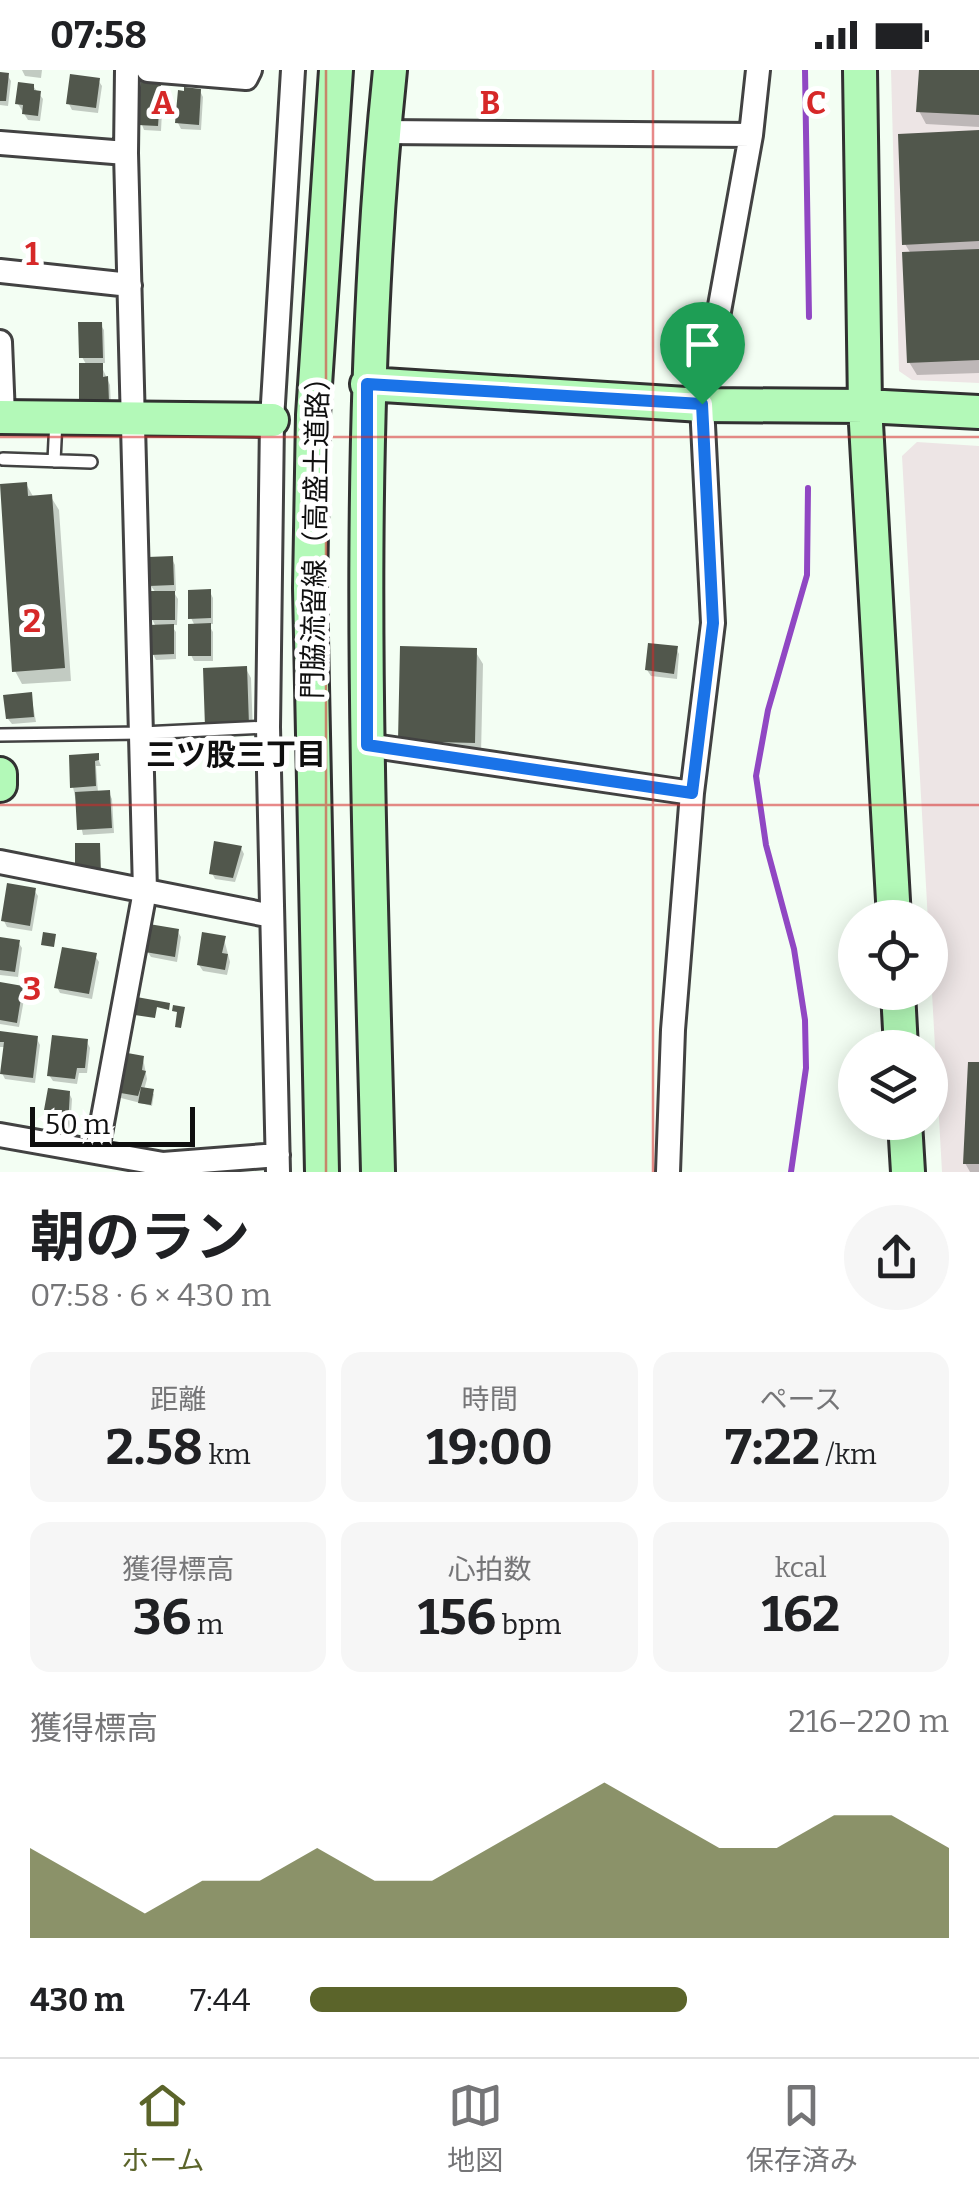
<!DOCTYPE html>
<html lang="ja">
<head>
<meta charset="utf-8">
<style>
	:root { --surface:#fff; --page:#f6f6f6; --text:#202124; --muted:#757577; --line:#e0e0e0; --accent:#5b642a }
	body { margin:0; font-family:Bitter,"Noto Sans JP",serif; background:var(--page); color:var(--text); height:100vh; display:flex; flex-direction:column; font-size:38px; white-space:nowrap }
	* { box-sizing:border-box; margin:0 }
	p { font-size:32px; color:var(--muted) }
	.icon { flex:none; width:55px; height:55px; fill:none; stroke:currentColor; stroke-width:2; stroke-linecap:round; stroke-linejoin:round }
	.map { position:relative; height:1102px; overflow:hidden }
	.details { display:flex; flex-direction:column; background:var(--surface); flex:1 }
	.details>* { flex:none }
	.tools { position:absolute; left:838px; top:830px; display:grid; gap:20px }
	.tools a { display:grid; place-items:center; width:110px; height:110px; border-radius:50%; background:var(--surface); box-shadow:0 5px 25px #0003; font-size:50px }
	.scale { position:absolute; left:30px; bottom:25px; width:165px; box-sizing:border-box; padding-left:10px; border:5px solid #0f0f0f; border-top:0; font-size:28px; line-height:35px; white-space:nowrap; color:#0f0f0f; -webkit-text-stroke:8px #fff; paint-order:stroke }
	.pin { position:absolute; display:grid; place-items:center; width:85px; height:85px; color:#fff; margin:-102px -42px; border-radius:50% 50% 50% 0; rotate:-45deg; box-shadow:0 0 10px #0007 }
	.pin .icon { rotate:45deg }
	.round { display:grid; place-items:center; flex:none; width:105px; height:105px; border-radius:52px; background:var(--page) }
	.overview { display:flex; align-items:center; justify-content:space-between; height:170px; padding:0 30px }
	h1 { font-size:55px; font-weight:700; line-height:75px }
	.metrics { display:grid; grid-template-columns:repeat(3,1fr); gap:15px; height:170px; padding:10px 30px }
	.metrics div { display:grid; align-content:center; border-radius:20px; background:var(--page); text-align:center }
	.metrics b { font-size:50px; font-weight:700 }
	.metrics small { font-size:28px; font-weight:400 }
	.metrics p { font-size:28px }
	.chart { height:280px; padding:20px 30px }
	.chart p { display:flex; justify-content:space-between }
	.chart svg { width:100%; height:180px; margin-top:10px; fill:var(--accent); opacity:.7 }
	ul { padding:0 30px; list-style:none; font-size:32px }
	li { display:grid; grid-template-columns:160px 120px 1fr; align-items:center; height:75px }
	li i { height:25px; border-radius:12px; background:var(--accent) }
	.status { display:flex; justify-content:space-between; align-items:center; height:70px; padding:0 50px; background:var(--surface); direction:ltr }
	.status svg { height:28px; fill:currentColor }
	.menu { display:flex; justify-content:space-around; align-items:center; height:140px; border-top:2px solid var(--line); background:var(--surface); font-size:28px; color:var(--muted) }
	.menu a { display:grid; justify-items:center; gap:5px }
	.menu .active { color:var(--accent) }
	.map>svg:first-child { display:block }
</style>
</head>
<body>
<div class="status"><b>07:58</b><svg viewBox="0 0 49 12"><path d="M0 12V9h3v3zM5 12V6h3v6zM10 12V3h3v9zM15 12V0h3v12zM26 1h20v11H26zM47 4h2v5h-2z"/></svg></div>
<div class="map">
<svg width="979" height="1102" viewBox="0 0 979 1102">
	<rect width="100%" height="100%" fill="#f3fef3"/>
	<path fill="#ede5e5" d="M891,0h88v313l-67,-3 -13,-9z
		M917,372l62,4v726h-37l-40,-716z"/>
	<path fill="#0003" d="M22,0h20l-1,8 -16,-2z
		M921,0h58v57l-53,-3 -7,-13z
		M0,5l8,1 3,5 -3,25 -8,-1z
		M98,10l4,6 -4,27 -26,-3 -3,-6z
		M33,16l10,13 -3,22 -12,-1 -10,-16z
		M160,16l3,6 -2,39 -17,-1 -6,-16z
		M200,21l3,6 -2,33 -20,-1 -3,-6z
		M979,64v239l-62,2 -8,-13 2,-108 -6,-10z
		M100,254l4,6 1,33h-5l10,22 1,23 -29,-51z
		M26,414l8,14 17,-1 8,13 12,171 -49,3 -7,-13z
		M172,489l3,6 1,26h-3l5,8 -1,26h-6l5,7v27l-20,1 -3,-6 3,-27 -4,-8 4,-26 -5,-7z
		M210,522l3,6v26h-5l5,8v29h-19l-3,-6 4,-29 -4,-8z
		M676,578l3,6 -2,25 -26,-3 -4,-6z
		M475,581l8,13 -2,91 -72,-2z
		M246,599l5,9 2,56 -40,2 -5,-10z
		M31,625l5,27 -24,2 -4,-5z
		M97,686l4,10h-5l2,27h11l3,6 2,34 -31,2 -10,-48z
		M241,778l3,6 -9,28 -20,-3 -3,-6z
		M34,820l4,6 -6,35 -25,-4 -3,-6z
		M178,862l3,5 -4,25 -26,-5 -4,-6z
		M0,869l18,3 4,6 -4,29 -18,-2z
		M224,869l6,23 -3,13 -24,-4 -4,-6z
		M95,886l4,6 -7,37 -32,-6 -3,-6z
		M0,914l21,4 4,6 -6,33 -19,-3z
		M0,964l37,5 3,6 -5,38 -30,-4 -3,-6 3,-26h-5z
		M87,972l3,6 -3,25h-8l-2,11 -24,-3 -4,-6z
		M143,988l4,21 -3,11 10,4 -2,12 -31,-8 -4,-6z
		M979,995v107h-9l-5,-9z
		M69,1023l3,6 -2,32 -16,-3 -7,-18z"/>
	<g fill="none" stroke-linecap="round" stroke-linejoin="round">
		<path stroke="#9047c3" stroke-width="6" d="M805,0l4,247
			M791,1102l15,-104 -1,-48 -11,-71 -28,-104 -10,-69 12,-66 39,-135 1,-87"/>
	</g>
	<path fill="#51574c" d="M919,0h60v45l-63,-3z
		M0,2l9,1 -3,28h-6z
		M70,4l30,4 -4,30 -30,-4z
		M18,12l16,2v6l7,1 -3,25 -16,-2 1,-9 -8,-1z
		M141,12l20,2 -3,42 -20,-1 1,-10 -4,-1z
		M184,17l17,2 -2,36 -24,-2 3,-33 6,1z
		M979,60v111l-77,4 -4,-111z
		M979,179v111l-72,3 -5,-111z
		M78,252h24l1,36h-24z
		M79,293h24v14l5,-1 1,26 -30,1z
		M27,412l1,14 24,-2 13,174 -53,4 -12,-188z
		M173,486l1,29 -25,1 -1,-29z
		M211,519v29l-23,1v-29z
		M149,521h26v29h-26z
		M211,553v33h-23v-32z
		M174,554v30l-24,1 -1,-30z
		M648,573l30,3 -4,28 -29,-4z
		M400,576l77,2 -2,95 -77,-2z
		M247,596l2,59 -44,2 -2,-59z
		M32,622l2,25 -28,2 -3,-24z
		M99,683v7l-4,1 1,25 -26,2 -1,-33z
		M110,720l2,38 -35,2 -2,-38z
		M214,771l28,5 -9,32 -24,-4z
		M75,773h25l1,31h-26z
		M7,813l29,5 -6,38 -29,-5z
		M149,854l30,5 -4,28 -30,-5z
		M43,862l13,2 -2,13 -13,-2z
		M202,862l24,4 -4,17 6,1 -3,16 -28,-5z
		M0,867l20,3 -5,32 -15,-2z
		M62,877l35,6 -8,41 -35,-6z
		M0,912l23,4 -6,37 -17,-3z
		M131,926l39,7 -1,7 -12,-3 -2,11 -27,-4z
		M173,935l12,2 -4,21 -6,-1 2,-15 -5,-1z
		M0,961l38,5 -5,42 -33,-4 4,-32h-4z
		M52,965l36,4 -3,29h-8l-2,11 -28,-3z
		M122,982l22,4 -2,14 4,1 -8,25 -23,-4z
		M968,992h11v102h-16z
		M141,1017l13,2 -3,16 -13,-2z
		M48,1018l22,3 -2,35 -20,-3 2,-12 -6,-1z"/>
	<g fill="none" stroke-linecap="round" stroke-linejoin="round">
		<defs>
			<path id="lane" d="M3,389l88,3
				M54,391l2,-41
				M0,665l142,-2 126,-6"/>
			<path id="street" d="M148,0l98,8 4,-8
				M383,62l368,3
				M0,73l126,10
				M0,201l130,14
				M0,272l3,74
				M367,675l325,48
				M0,792l272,54
				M0,1065l163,29 115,-9
				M97,1080l48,-259 -19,-738 1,-83
				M278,1102l-10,-445 4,-307 21,-350
				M668,1102l5,-142 19,-237 21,-170 -11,-218 49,-270 7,-65"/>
			<path id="secondary" d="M860,0l5,336 29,512
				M367,314l335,21 163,1 114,6
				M0,347l272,3
				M0,704v11
				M898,922l3,56
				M905,1052l3,50
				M322,1102l-12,-584 3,-173 23,-345
				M378,1102c-9,-367 -26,-736 12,-1102"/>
		</defs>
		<use href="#lane" stroke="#424242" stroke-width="16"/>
		<use href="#street" stroke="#424242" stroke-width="28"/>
		<use href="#secondary" stroke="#313131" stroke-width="38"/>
		<use href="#lane" stroke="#fff" stroke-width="11"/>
		<use href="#street" stroke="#fff" stroke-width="22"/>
		<use href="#secondary" stroke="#b3f9b8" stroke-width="32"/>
	</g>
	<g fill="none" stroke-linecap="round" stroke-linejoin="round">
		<defs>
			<path id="route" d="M367,314l335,20 11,219 -21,170 -325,-48z"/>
		</defs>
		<use href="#route" stroke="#fff" stroke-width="20"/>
		<use href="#route" stroke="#1a73e8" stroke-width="12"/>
	</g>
	<path fill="none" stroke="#d62828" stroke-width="2.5" stroke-opacity="0.55" d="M326,0v1102M653,0v1102M0,367h979M0,735h979"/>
	<g text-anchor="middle" stroke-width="10" stroke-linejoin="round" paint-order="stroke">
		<g font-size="28" fill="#0f0f0f" stroke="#fff">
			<text transform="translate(315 461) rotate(-89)" y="10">門脇流留線（高盛土道路）</text>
		</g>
		<g font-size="30" font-weight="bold" fill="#0f0f0f" stroke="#fff">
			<text x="236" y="695">三ツ股三丁目</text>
		</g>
	</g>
	<g font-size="32" text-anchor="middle" font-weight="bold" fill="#d62828" stroke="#fff" stroke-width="10" stroke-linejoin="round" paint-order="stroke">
		<text x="163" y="44">A</text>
		<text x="490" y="44">B</text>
		<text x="816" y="44">C</text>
		<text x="32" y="195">1</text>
		<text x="32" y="562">2</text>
		<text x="32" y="930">3</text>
	</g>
</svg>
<div class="tools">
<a><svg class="icon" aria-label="locate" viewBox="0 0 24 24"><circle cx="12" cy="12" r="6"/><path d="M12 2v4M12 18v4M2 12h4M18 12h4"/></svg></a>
<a><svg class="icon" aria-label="layers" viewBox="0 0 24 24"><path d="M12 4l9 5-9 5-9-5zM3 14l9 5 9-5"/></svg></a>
</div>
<div class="scale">50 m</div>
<div class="pin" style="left:702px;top:334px;background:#1e9e55"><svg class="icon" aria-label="arrive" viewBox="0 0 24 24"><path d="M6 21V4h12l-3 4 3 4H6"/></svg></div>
</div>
<section class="details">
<div class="overview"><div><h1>朝のラン</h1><p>07:58 · 6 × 430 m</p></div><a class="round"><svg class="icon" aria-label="share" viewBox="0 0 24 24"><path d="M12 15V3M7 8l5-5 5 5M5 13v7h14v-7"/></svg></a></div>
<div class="metrics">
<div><p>距離</p><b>2.58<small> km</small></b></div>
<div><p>時間</p><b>19:00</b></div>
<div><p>ペース</p><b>7:22<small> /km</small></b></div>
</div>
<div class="metrics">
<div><p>獲得標高</p><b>36<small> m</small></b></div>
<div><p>心拍数</p><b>156<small> bpm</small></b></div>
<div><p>kcal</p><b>162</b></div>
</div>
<div class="chart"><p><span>獲得標高</span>216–220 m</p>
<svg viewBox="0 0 160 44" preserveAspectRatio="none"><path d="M0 44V22L10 30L20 38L30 30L40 30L50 22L60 30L70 30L80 22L90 14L100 6L110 14L120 22L130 22L140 14L150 14L160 22V44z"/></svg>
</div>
<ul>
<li><b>430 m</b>7:44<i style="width:59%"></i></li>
</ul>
</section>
<nav class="menu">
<a class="active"><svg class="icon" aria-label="home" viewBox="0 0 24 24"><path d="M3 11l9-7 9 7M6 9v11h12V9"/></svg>ホーム</a>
<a><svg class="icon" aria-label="map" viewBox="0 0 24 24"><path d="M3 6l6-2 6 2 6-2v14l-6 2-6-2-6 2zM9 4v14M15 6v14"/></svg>地図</a>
<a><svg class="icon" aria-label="saved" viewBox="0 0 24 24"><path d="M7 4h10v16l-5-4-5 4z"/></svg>保存済み</a>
</nav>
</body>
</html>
